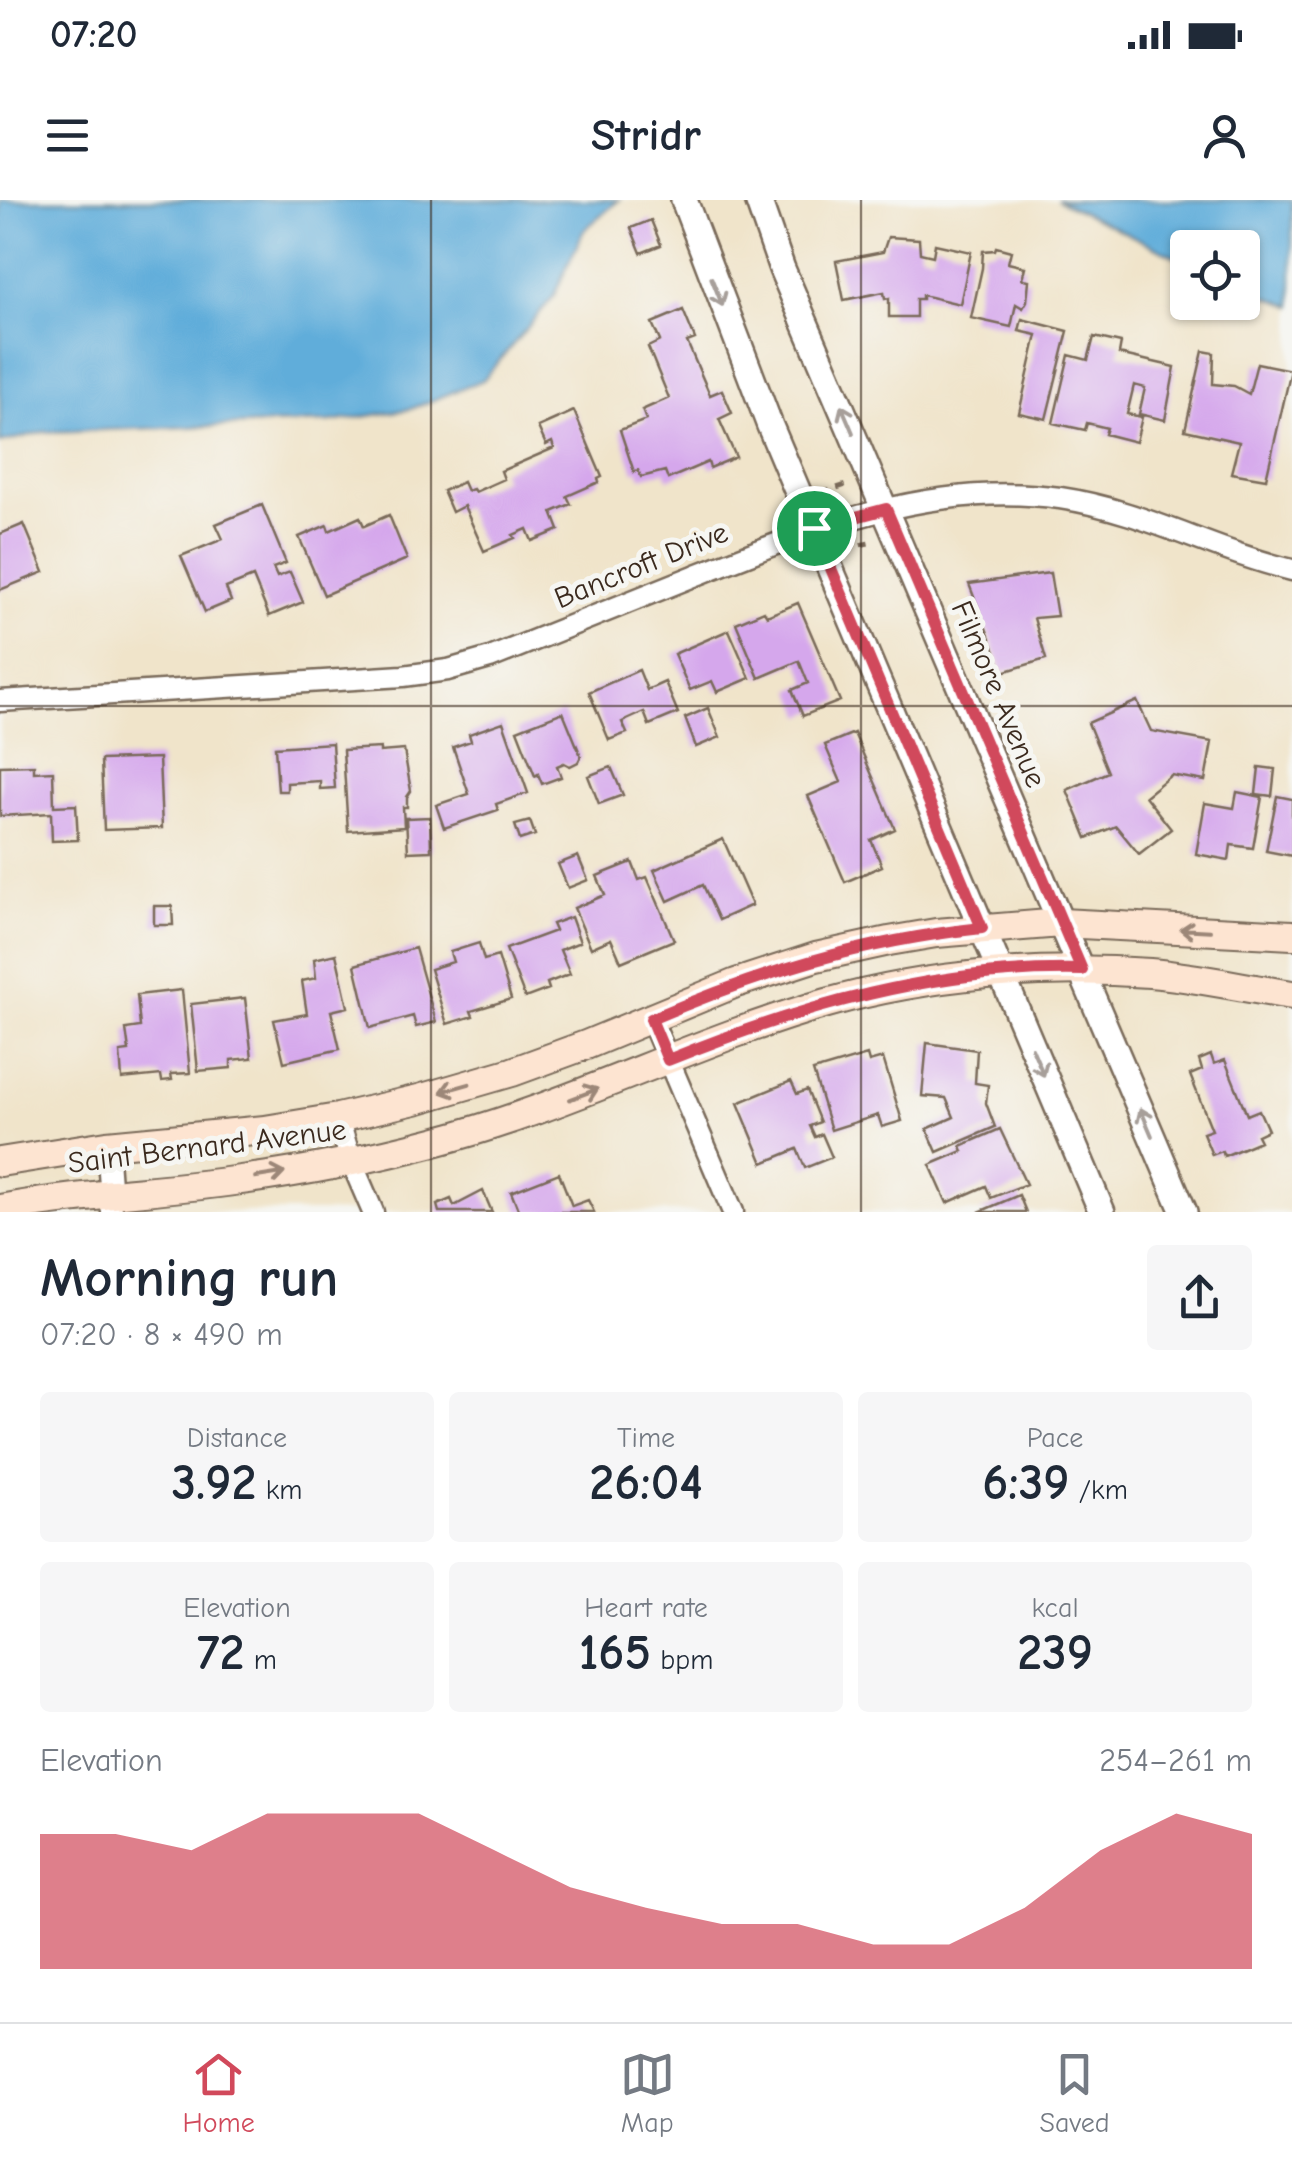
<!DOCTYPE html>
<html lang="en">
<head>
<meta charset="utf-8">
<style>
	:root { --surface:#fff; --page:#f6f6f7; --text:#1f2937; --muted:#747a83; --line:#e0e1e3; --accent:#d1495b }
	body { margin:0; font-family:"Comic Neue",sans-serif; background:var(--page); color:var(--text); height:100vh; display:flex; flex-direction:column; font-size:38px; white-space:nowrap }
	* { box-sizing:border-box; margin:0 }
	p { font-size:32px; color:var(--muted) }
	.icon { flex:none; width:55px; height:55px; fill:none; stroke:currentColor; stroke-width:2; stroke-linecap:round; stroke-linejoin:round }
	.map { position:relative; height:1012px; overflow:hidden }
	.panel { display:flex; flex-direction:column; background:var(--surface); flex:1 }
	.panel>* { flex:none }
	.tools { position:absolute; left:1170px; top:30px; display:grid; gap:20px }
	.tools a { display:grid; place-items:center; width:90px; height:90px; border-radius:10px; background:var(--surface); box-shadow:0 2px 8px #0004; font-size:50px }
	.pin { position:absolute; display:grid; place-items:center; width:85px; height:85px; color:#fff; margin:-42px; border:5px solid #fff; border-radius:50%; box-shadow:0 2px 10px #0007 }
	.round { display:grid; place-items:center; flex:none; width:105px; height:105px; border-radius:10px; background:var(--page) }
	.overview { display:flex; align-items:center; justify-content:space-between; height:170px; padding:0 40px }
	h1 { font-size:55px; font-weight:700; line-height:75px }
	.figures { display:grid; grid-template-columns:repeat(3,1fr); gap:15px; height:170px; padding:10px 40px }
	.figures div { display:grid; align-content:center; border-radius:10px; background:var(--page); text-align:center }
	.figures b { font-size:50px; font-weight:700 }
	.figures small { font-size:28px; font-weight:400 }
	.figures p { font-size:28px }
	.chart { height:280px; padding:20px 40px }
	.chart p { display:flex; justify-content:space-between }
	.chart svg { width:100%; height:180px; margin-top:10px; fill:var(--accent); opacity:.7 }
	.status { display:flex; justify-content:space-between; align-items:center; height:70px; padding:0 50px; background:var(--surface); direction:ltr }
	.status svg { height:28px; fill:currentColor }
	header { display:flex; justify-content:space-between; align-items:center; height:130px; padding:0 40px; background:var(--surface); font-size:45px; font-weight:700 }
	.menu { display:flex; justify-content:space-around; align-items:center; height:140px; border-top:2px solid var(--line); background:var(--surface); font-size:28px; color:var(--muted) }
	.menu a { display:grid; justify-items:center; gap:5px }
	.menu .current { color:var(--accent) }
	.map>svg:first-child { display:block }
</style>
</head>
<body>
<div class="status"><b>07:20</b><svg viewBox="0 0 49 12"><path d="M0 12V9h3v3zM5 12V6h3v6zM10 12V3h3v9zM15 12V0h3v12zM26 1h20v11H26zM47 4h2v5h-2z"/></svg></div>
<header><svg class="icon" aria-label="menu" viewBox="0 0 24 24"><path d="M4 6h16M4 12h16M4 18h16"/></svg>Stridr<svg class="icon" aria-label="person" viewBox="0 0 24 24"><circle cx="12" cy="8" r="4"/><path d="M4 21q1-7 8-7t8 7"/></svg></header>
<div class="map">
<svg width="1292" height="1012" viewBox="0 0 1292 1012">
	<rect width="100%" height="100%" fill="#f6f6f2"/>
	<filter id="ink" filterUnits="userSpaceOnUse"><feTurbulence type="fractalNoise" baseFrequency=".01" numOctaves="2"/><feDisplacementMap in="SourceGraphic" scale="20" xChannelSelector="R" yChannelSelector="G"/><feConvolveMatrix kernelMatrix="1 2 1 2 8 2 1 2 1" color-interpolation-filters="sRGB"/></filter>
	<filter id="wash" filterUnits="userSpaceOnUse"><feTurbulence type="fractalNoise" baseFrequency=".0048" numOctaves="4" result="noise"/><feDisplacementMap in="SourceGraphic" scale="40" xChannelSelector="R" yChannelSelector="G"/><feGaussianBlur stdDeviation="2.25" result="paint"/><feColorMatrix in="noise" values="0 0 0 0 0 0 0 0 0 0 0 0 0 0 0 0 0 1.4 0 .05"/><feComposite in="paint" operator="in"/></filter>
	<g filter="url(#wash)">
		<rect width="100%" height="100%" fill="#f0e4ca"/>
		<path fill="#61adda" stroke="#4e6c7c" stroke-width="2.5" d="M0,0h619l-35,30 -31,67 -70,83 -72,29 -80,13 -288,10 -43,11z
			M1057,0h235v106l-49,-18 -1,-40h-54l-1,14z"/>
		<g id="blocks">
			<path fill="#d5a7ec" d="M651,20l10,25 -20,8 -10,-25z
				M888,37l31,2 1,14 13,3 2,-12 36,8 -11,52 -38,-9v4h-6v18h-27v-19l-4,1 -1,-7 -40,8 -8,-39 47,-9z
				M996,47l15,4 -3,12 17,4 -3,12 7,1 -2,21 -4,7 -7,-4 -5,23 -40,-9 11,-50 1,-17 12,-1z
				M683,110l12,29 -8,3 23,53 12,-5 10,23 -13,6 17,38 -26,11 -2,-6 -40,17 -3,-8 -24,6 -3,-7 -4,2 -14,-42 26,-10 -4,-10 27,-12 -21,-51 12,-6 -8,-18z
				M1022,119l46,12 -22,88 -27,-6 18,-78 -18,-4z
				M1094,137l27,6 -2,11 56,13 -10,53 -26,-6 6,-26 -11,-3 -7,29 15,3 -6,25 -31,-8 2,-6 -20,-5 -2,7 -32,-7 16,-68 19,5z
				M1203,151l11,2 -1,31 21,2 15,8 8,-31 34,7 -25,109 -35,-6 8,-31 -54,-12z
				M574,211l28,66 -4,2 1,3 -32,14 4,8 -19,8 7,18 -27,11 -5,-12 -14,6 2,3 -31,13 -20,-45 -12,6 -9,-21 20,-9 4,9 6,-2 2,3 29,-13 -3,-8 53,-23 -2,-6 -6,3 -8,-18z
				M262,305l24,58 -13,5 4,9 13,-5 13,30 -34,14 -16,-39 -27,11 5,13 -26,11 -24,-56 42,-17 -7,-15z
				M389,315l18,44 -83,36 -25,-58 28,-12 2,6 31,-14 4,9z
				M24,324l20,48 -44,18v-56z
				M1050,373l7,43 -23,2 12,41 -43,13 -34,-88z
				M798,403l42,98 -37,15 -11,-26 16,-7 -9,-22 -40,17 -23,-55 28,-12 3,5z
				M729,430l21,48 -33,14 -5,-11 -22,9 -16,-36z
				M639,470l8,20 18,-8 13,31 -29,12 -5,-13 -22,10 5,11 -18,7 -20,-48z
				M1137,501l14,30 61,11 -7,39 -34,-6 -26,21 26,33 -32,25 -23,-28 -29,12 -20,-48 41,-18 -20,-49z
				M708,508l12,29 -24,10 -11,-29z
				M563,512l18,44 -3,6 -8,4 -6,-3 -7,3 4,11 -19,7 -4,-10 -3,2 -18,-46z
				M503,522l25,71 -32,11 2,6 -54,18 -8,-23 33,-11 -16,-47 18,-6 -2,-7z
				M854,533l41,96 -24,11 11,26 -37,16 -37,-86 33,-14 -16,-37z
				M332,543l3,45 -15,1v-8l-33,2v8h-9l-3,-44z
				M380,548v4l24,-2 7,41 -4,6v10h-4l1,20 -56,4 -5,-81z
				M159,558l3,70 -58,2 -3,-70z
				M34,565v7l19,-1 1,35 22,-1 2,35 -26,1 -1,-28 -51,3v-50z
				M611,567l12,28 -24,9 -11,-28z
				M1259,567l16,2 -3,27 -16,-2z
				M1237,592l25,5 -9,51 -22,-3 -2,15 -33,-6 9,-51 29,5z
				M1277,596l15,3v57l-26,-5z
				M430,617l1,34 -23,1 -2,-34z
				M530,621l5,14 -15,5 -5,-15z
				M723,639l29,66 -33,15 -16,-35 -35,16 -14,-31z
				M578,656l10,24 -20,8 -10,-24z
				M632,662l7,18 8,-3 27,63 -53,22 -10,-23 -20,9 -17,-40 31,-13 -8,-19z
				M154,706h18l1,19h-19z
				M571,717l9,25 -20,8 10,24 -23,9 2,6 -24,9 -19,-49 49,-18 -3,-7z
				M479,743l5,17 14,-4 13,43 -40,12 2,5 -26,8 -17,-55 23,-7 -3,-10z
				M415,748l21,74 -20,5 -3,-11 -43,12 -15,-63z
				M336,754l12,53 -17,4 9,38 -56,13 -10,-42 33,-6 -5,-33 14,-3 -2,-19z
				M182,790l8,83 -19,1 1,6 -10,1 -1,-6 -39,4 -2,-27 9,-1 -3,-22 14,-2 -3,-32z
				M245,798l7,60 -21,2v8l-33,3 -7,-67z
				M927,843l50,7 -2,33 13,2 -2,18 9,24 -58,25 -10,-23 27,-12 -8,-19 -24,-2z
				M867,855l2,7 14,-4 19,63 -20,6 -4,-12 -47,15 -18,-59z
				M1211,855l3,9 11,-4 22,55 12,-5 9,20 -11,5 3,6 -36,15 -2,-5 -10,4 -9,-22 9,-3 -22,-55 12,-5 -3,-10z
				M791,881l6,13 10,-4 13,32 -10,4 5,11 7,-3 10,23 -27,11 -8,-19 -34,14 -25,-60z
				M1000,929l26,55 -35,14 -5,-12 -39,17 -17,-38 33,-14 -2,-5z
				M559,973l13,33 16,-6 6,12h-75l-8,-20z
				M483,991l9,21h-53l-2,-7 14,-6 3,7z
				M1019,995l7,17h-47z"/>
		</g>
	</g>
	<g filter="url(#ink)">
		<use href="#blocks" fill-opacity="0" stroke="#7a6b5a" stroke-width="2.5"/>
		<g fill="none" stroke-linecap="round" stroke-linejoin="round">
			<defs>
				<path id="minor" d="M0,501l403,-25 45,-6 42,-12c68,-27 136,-55 204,-82 118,-47 237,-96 366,-78 82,12 153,53 232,72
					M651,819l82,193
					M338,918l13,43 22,51
					M107,945l5,67"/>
				<path id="tertiary" d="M684,0l86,226 332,786
					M758,0l24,69 402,943"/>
				<path id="secondary" d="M0,962l107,-17 158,-15 73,-12 81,-19 93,-27 74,-27 150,-62 80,-26 73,-16 47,-8 125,-10 231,12
					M0,1009c75,-14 150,-17 226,-27 70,-9 140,-22 208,-40 135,-35 259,-101 393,-139 103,-29 216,-38 323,-30 47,4 95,15 142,22"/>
			</defs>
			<use href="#minor" stroke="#7a6b5a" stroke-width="25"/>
			<use href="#tertiary" stroke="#7a6b5a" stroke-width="30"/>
			<use href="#secondary" stroke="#7a6b5a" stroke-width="32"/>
			<path stroke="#7a6b5a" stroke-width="5" stroke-dasharray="8 8" stroke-linecap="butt" d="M822,293l27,-9
				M845,348l29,-6"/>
			<use href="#minor" stroke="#fff" stroke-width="20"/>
			<use href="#tertiary" stroke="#fff" stroke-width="25"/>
			<use href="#secondary" stroke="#fde4d1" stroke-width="28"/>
		</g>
		<defs><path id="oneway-shaft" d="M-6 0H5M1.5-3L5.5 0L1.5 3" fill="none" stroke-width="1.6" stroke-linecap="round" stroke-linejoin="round" transform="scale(2.5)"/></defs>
		<g stroke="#a79f9a">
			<use href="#oneway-shaft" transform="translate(717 92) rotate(68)"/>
			<use href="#oneway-shaft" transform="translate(847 219) rotate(-113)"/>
			<use href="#oneway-shaft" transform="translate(1038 862) rotate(67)"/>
			<use href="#oneway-shaft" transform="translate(1146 922) rotate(-113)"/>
		</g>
		<g stroke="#9c8778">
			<use href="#oneway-shaft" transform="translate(1195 730) rotate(-177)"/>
			<use href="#oneway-shaft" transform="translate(455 888) rotate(164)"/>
			<use href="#oneway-shaft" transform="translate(584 894) rotate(-21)"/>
			<use href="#oneway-shaft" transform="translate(270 975) rotate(-9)"/>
		</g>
	</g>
	<g fill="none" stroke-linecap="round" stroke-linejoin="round" filter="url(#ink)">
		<defs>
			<path id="route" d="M886,309l196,461c-145,-3 -281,36 -414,90l-17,-41c110,-47 211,-78 331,-91l-168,-400z"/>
		</defs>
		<use href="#route" stroke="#fff" stroke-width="20"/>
		<use href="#route" stroke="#d1495b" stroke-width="12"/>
	</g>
	<path fill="none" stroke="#3b2a1e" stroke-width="2.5" stroke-opacity="0.55" d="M431,0v1012M861,0v1012M0,506h1292"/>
	<g text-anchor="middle" stroke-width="10" stroke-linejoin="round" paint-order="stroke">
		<g font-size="30" fill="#3b2a1e" stroke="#f6f6f2">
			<text transform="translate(641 365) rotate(-22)" y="10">Bancroft Drive</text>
			<text transform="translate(999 494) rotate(67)" y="10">Filmore Avenue</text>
			<text transform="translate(207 946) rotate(-7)" y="10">Saint Bernard Avenue</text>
		</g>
	</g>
</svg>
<div class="tools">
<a><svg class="icon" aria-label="locate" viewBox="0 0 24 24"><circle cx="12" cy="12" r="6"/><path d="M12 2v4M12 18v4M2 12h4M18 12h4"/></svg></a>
</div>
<div class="pin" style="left:814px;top:328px;background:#1e9e55"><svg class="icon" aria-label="arrive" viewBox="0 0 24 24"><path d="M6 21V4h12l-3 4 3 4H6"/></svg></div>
</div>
<section class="panel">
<div class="overview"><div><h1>Morning run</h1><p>07:20 · 8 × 490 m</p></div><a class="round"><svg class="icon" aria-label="share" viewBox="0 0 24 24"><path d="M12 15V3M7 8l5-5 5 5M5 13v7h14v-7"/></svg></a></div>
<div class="figures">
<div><p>Distance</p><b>3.92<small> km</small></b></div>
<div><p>Time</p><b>26:04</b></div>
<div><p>Pace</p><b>6:39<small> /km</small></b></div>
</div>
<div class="figures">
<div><p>Elevation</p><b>72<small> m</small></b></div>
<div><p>Heart rate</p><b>165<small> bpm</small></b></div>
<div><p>kcal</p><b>239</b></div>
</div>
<div class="chart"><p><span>Elevation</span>254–261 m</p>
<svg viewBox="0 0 160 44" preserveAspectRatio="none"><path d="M0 44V11L10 11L20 15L30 6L40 6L50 6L60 15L70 24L80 29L90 33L100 33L110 38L120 38L130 29L140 15L150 6L160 11V44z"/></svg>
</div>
</section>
<nav class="menu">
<a class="current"><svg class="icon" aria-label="home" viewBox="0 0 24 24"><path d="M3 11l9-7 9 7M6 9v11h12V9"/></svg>Home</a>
<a><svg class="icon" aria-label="map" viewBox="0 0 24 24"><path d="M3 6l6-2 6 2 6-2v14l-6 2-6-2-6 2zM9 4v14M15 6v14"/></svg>Map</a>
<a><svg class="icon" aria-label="saved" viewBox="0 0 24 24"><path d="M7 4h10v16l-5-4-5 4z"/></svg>Saved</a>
</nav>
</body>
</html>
